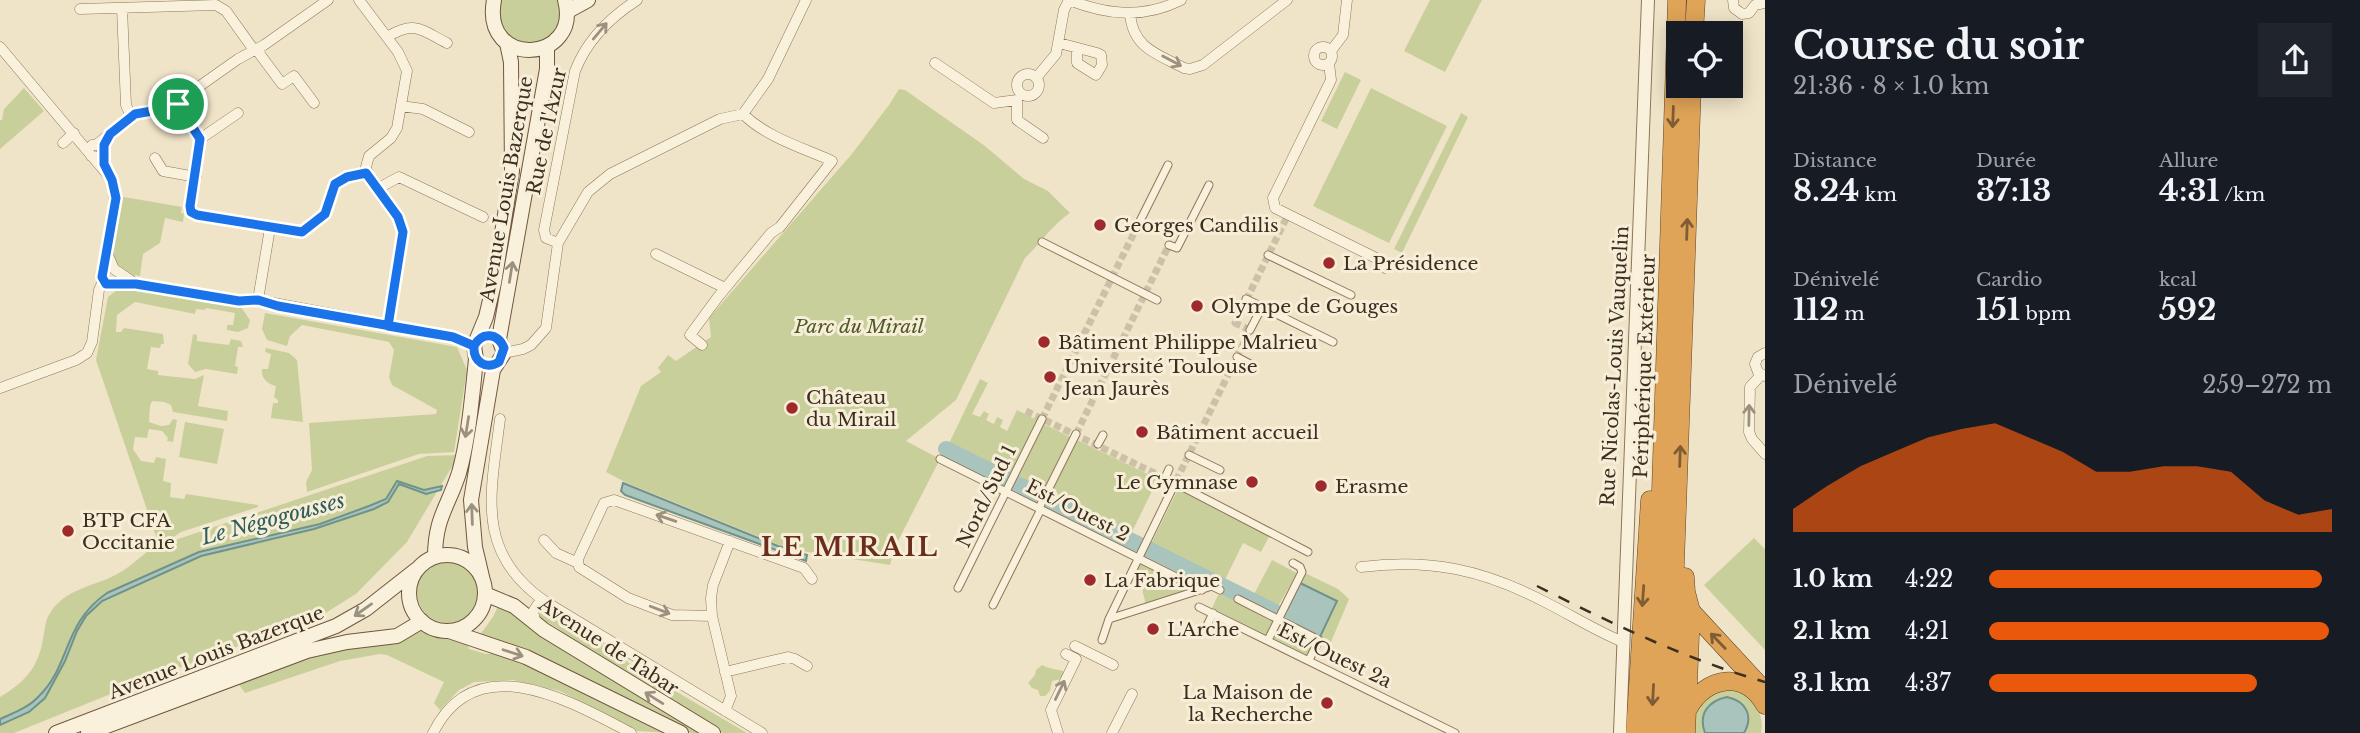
<!DOCTYPE html>
<html lang="fr">
<head>
<meta charset="utf-8">
<style>
	:root { --surface:#171b24; --page:#20242c; --text:#f1f3f6; --muted:#9ea1a6; --accent:#ea580c }
	body { margin:0; font-family:"Libre Baskerville",serif; background:var(--page); color:var(--text); height:100vh; display:flex; flex-direction:column; font-size:26px; white-space:nowrap }
	* { box-sizing:border-box; margin:0 }
	p { font-size:23px; color:var(--muted) }
	.icon { flex:none; width:38px; height:38px; fill:none; stroke:currentColor; stroke-width:2; stroke-linecap:round; stroke-linejoin:round }
	.map { position:relative; flex:1; overflow:hidden }
	.panel { display:flex; flex-direction:column; background:var(--surface); width:595px }
	.panel>* { flex:none }
	.buttons { position:absolute; left:1666px; top:21px; display:grid; gap:14px }
	.buttons a { display:grid; place-items:center; width:77px; height:77px; border-radius:0px; background:var(--surface); box-shadow:0 4px 18px #0003; font-size:35px }
	.pin { position:absolute; display:grid; place-items:center; width:60px; height:60px; color:#fff; margin:-30px; border:4px solid #fff; border-radius:50%; box-shadow:0 2px 7px #0007 }
	.round { display:grid; place-items:center; flex:none; width:74px; height:74px; border-radius:0px; background:var(--page) }
	.headline { display:flex; align-items:center; justify-content:space-between; height:119px; padding:0 28px }
	h1 { font-size:38px; font-weight:800; line-height:52px }
	.figures { display:grid; grid-template-columns:repeat(3,1fr); gap:10px; height:119px; padding:7px 28px }
	.figures div { display:grid; align-content:center }
	.figures b { font-size:30px; font-weight:800 }
	.figures small { font-size:19px; font-weight:400 }
	.figures p { font-size:19px }
	.chart { height:196px; padding:14px 28px }
	.chart p { display:flex; justify-content:space-between }
	.chart svg { width:100%; height:126px; margin-top:7px; fill:var(--accent); opacity:.7 }
	ul { padding:0 28px; list-style:none; font-size:23px }
	li { display:grid; grid-template-columns:112px 84px 1fr; align-items:center; height:52px }
	li i { height:18px; border-radius:9px; background:var(--accent) }
	main { display:flex; flex:1; min-height:0 }
	.map>svg:first-child { display:block }
</style>
</head>
<body>
<main>
<div class="map">
<svg width="1765" height="733" viewBox="0 0 1765 733">
	<rect width="100%" height="100%" fill="#f0e4c8"/>
	<path fill="#c9cf9b" d="M501,0h57c19,58 -76,55 -57,0z
		M1430,0h52l-37,72 -41,-21z
		M1345,72l16,8 -24,49 -16,-8z
		M24,88l20,23 -44,38v-29h2l2,-11z
		M1371,88l76,38 -58,117 -76,-37z
		M899,89l6,1 80,56 39,33 24,12 22,22c-18,12 -29,30 -45,45l-69,142 -50,41 34,18 -44,86 -6,20 -101,-16 -162,-66 -21,-11 35,-86 20,-14 -3,-4 10,-13 8,6 35,-24 -2,-19 142,-163 38,-50z
		M1461,113l7,4 -66,136 -8,-4z
		M124,197l58,10 -1,6 3,1 -1,8 -18,-4 -5,25 -17,11 -3,22 -5,-1v3l-14,-5 -9,-20 9,-55z
		M124,288l117,13v6l9,13 -2,8 -10,4 -11,-2v-5h6l2,-12 -29,-5 -1,2 -9,-1 -1,5 -60,-12 -18,13 -1,17h5l3,-4 39,6 1,10h-3l-1,4 -9,-1 -4,22 11,2v4l37,4 9,-4 -6,31 30,5 -1,10 -54,-9 -2,-7 -7,-3 -12,-1 -2,5 -1,16 12,4 8,-1 4,-6 4,1 -4,22 -6,-1 1,-3 -6,-7 -13,-2 -2,9 -12,-1 -2,12 8,12 13,2 2,-6 10,2 -3,22 8,2 -1,14 14,2 2,-5 72,11v2l-77,25 -18,12 264,-88 32,-1 -52,87 -51,52 -37,23 -171,62 -134,54h-14v-36c25,-15 38,-29 43,-58 2,-9 2,-19 7,-26 15,-25 47,-27 69,-40 15,-8 25,-22 40,-28l-63,-185 12,-63 9,-7z
		M265,313l192,34 10,23 -13,82 -35,2 -112,38 -1,-10 6,-12 -3,-47 127,-9 1,-4 -45,-25 -3,-8 5,-27 -5,-8 -87,-17 -12,11 -3,10 -20,-6 -5,-11z
		M193,334l4,1v6l32,4 2,-6 10,2 2,6h-5l-3,19 3,1 -1,7 -31,-5 -11,3 -7,-8z
		M266,348l23,5 8,7 6,62 -32,-4 2,-15h5v-3l-4,-3 2,-11c-9,-2 -15,-8 -14,-17h6l3,-15 -6,-2z
		M980,379l8,4 -16,31 8,3 4,-6 5,3 -3,6 8,4 3,-7 6,3 -3,7 7,4 10,-21 20,10 -33,67 -61,-31z
		M185,422l39,7 -7,35 -38,-7z
		M1044,424l26,13 -32,66 -27,-13z
		M1077,440l81,39 -33,67 -80,-40z
		M1178,489l93,44 -10,19 -18,-9 -22,45 -17,-3 -59,-29z
		M1754,538l11,11v101l-61,-65z
		M1272,560l25,13 -20,35 -24,-12z
		M417 592a31 31 0 1 1 62 0a31 31 0 1 1-62 0Z
		M1140,563l48,24 -2,4 -40,14 -9,-36z
		M1305,573l33,16 11,10 -18,43 -48,-24z
		M1219,593l57,28 -8,16 -56,-29z
		M499,604l207,129h-15l-212,-97 14,-19z
		M543,607l4,1 94,63 106,62h-24l-155,-94c-5,-9 -16,-14 -25,-19l-4,2 -1,-13z
		M1280,623l34,18 -7,15 -35,-17z
		M426,630l41,13 2,6 17,5 10,-1 58,23 114,57 -31,-2 -77,-40 -47,-11 -39,2 -15,8 -19,20 -6,-7 10,-21 -57,-27 -7,-1 -40,7 -95,32 -7,-10 88,-32 75,-9 17,-11z
		M1042,665c9,5 17,4 23,7l-3,7 -10,2 -2,10 -5,5h-5l-2,-6 -6,-2 -4,-5 7,-8 1,-5z
		M1736,687c16,14 29,23 25,46h-17l4,-7 -1,-17 -12,-10 -32,32 2,2h-14l1,-16 8,-21z"/>
	<path fill="#a9c4bc" stroke="#6f938a" stroke-width="2" d="M397,481l27,9 18,-4 -1,4 -15,4 -27,-10 -11,18 -14,7 -60,20 -113,27 -99,45 -16,15 -9,15 -12,30 -20,37 -16,14 -29,13v-6c13,-6 28,-11 38,-22 33,-31 24,-73 69,-104l92,-41 121,-28 49,-18 17,-7z
		M623,483l155,63 29,9 -1,6 -181,-66 -4,-4z
		M1300,583l37,18 -17,36 -37,-19z
		M1727,697c19,4 27,19 17,36h-39c-7,-19 3,-32 22,-36z"/>
	<g fill="none" stroke-linecap="round" stroke-linejoin="round">
		<path stroke="#a9c4bc" stroke-width="16" d="M946,449l335,166"/>
		<path stroke="#ccc0a6" stroke-width="7" stroke-dasharray="7 3.5" stroke-linecap="butt" d="M1026,411l149,72 75,-153 -15,-7 51,-104
			M1042,419l94,-190
			M1076,434l93,-189"/>
		<defs>
			<path id="pedestrian" d="M1136,229l32,-64
				M1042,242l115,58
				M1169,245l8,3 32,-63
				M1268,255l83,40
				M1246,299l16,8
				M1250,330l12,-23 71,35
				M1237,357l15,8
				M1098,444l5,-9
				M1189,455l31,15
				M940,459l262,131
				M1165,478l4,-9
				M1039,508l37,-74
				M958,588l84,-169
				M1238,599l81,41 -10,20
				M993,605l48,-96
				M1199,607l256,126
				M1109,619l103,-33 8,4
				M1204,632l9,-19
				M1102,640l7,-21 66,-136 133,69
				M1268,640l34,-68 -2,-5 -7,-4"/>
			<path id="minor" d="M359,0l39,52 9,19 -10,57 -6,10 -22,18 -3,11 3,12 29,38 5,15 -15,94
				M1069,0c39,15 74,19 112,0
				M1733,0l1,8 8,6 7,-1 6,-8 10,-2
				M122,8l4,97 5,12
				M80,9l136,-4 10,6 28,39
				M1130,14c3,34 27,40 54,54l6,1 13,-4 84,-65
				M387,37c28,-17 34,-7 60,6
				M1059,43l38,10 4,2 1,10 -6,10 -19,-12v-15
				M0,47l112,133c8,29 -7,61 -8,91
				M1314 56a9 9 0 1 1 18 0a9 9 0 1 1-18 0Z
				M256,49l26,35 12,-8 20,27
				M1331,51l12,-16 4,-35
				M935,63l59,40 23,-3v20l26,18
				M1329,63l2,17 -58,118 2,10 103,51 7,9
				M1017 85a11 11 0 1 1 22 0a11 11 0 1 1-22 0Z
				M1036,78l20,-24 8,-44 5,-10
				M179,104l21,35 -10,67 1,6 6,3 105,17 23,-18 10,-30 12,-7 19,-4
				M401,106l22,3 46,23
				M200,139l38,-26
				M63,143l11,-10
				M97,144l38,-30 34,-6 10,-4 8,-9 51,-36 26,-14 64,-45
				M91,156l7,2 5,-6 -3,-7h-8
				M155,158l8,13 33,6
				M377,189l22,-12 84,40
				M558,243l-12,-5 -2,-8 31,-159c12,-31 34,-53 62,-71
				M107,253l7,16 19,13
				M656,254l69,34
				M114,284h22l103,17 19,-1 195,37 21,9
				M258,300l12,-72
				M702,345l-12,-10 28,-38 53,-64 9,-6 52,-66c-29,-13 -66,-24 -89,-47
				M504,353l19,-4 8,-4 15,-17 12,-85 30,-51 22,-18 110,-55 23,-5 25,-35 38,-79
				M1765,353l-7,4 -3,7 3,8 7,4
				M1761,375l-11,12 -1,45 3,7 13,15
				M0,388l76,-28 11,-7 5,-11 7,-52 4,-9
				M500,419c-9,74 -26,134 46,183l216,131
				M544,540l12,13 22,10
				M1361,567c69,-9 123,3 184,35 26,13 51,29 78,40
				M712,616l-40,-1 -44,-17 -49,-31 -1,-8 26,-56 10,-3 190,68 8,11
				M536,624l-3,-12 5,-8 8,-2
				M1075,646l38,19
				M725,672l63,-15 7,2 12,7
				M725,711l6,-15 -19,-80 -1,-18 2,-13 17,-44
				M433,733c43,-87 137,-32 198,0
				M1058,733l-7,-23 25,-51 -10,-5
				M1112,733l20,-39"/>
			<path id="tertiary" d="M1620,733l28,-733"/>
			<path id="secondary" d="M494,0c-13,70 88,63 71,0
				M568,11l20,-11
				M409 593a38 38 0 1 1 76 0a38 38 0 1 1-76 0Z
				M435,557c0,-39 13,-50 24,-84 10,-36 13,-76 17,-114l-2,-13 12,-29 8,-34 18,-112 -1,-109 -4,-19
				M483,581l-8,-34 -4,-47 22,-130 11,-17 -5,-14 48,-270v-23
				M485,594l29,12 30,24 169,103
				M449,631l77,26 155,76
				M56,733l280,-107 30,-17 51,-40
				M88,733l219,-82 40,-9 50,-6 25,-15"/>
			<path id="motorway" d="M1694,33l2,-33
				M1685,577l1,15 5,19 74,80
				M1688,709c18,-33 57,-39 77,-4
				M1635,733l15,-233
				M1651,733l6,-120 20,-613
				M1669,733l23,-647
				M1686,733l5,-122"/>
		</defs>
		<use href="#pedestrian" stroke="#8d765c" stroke-width="9"/>
		<use href="#minor" stroke="#8d765c" stroke-width="11"/>
		<use href="#tertiary" stroke="#8d765c" stroke-width="14"/>
		<use href="#secondary" stroke="#6f573f" stroke-width="16"/>
		<use href="#motorway" stroke="#5b4430" stroke-width="19"/>
		<use href="#pedestrian" stroke="#faf1dc" stroke-width="7"/>
		<use href="#minor" stroke="#faf1dc" stroke-width="10"/>
		<use href="#tertiary" stroke="#faf1dc" stroke-width="12"/>
		<use href="#secondary" stroke="#faf1dc" stroke-width="14"/>
		<use href="#motorway" stroke="#e0a458" stroke-width="18"/>
		<path stroke="#3d2e20" stroke-width="2.5" stroke-dasharray="12 12" stroke-linecap="butt" d="M1537,586c74,37 148,73 228,96"/>
	</g>
	<defs><path id="oneway-shaft" d="M-6 0H5M1.5-3L5.5 0L1.5 3" fill="none" stroke-width="1.6" stroke-linecap="round" stroke-linejoin="round" transform="scale(1.75)"/></defs>
	<g stroke="#9c907e">
		<use href="#oneway-shaft" transform="translate(600 31) rotate(-50)"/>
		<use href="#oneway-shaft" transform="translate(1172 61) rotate(28)"/>
		<use href="#oneway-shaft" transform="translate(511 272) rotate(-81)"/>
		<use href="#oneway-shaft" transform="translate(1749 415) rotate(-89)"/>
		<use href="#oneway-shaft" transform="translate(467 427) rotate(99)"/>
		<use href="#oneway-shaft" transform="translate(472 514) rotate(-92)"/>
		<use href="#oneway-shaft" transform="translate(666 518) rotate(-161)"/>
		<use href="#oneway-shaft" transform="translate(363 610) rotate(145)"/>
		<use href="#oneway-shaft" transform="translate(660 610) rotate(21)"/>
		<use href="#oneway-shaft" transform="translate(513 653) rotate(18)"/>
		<use href="#oneway-shaft" transform="translate(1060 690) rotate(-64)"/>
		<use href="#oneway-shaft" transform="translate(654 698) rotate(-148)"/>
	</g>
	<g stroke="#7e5d36">
		<use href="#oneway-shaft" transform="translate(1673 117) rotate(92)"/>
		<use href="#oneway-shaft" transform="translate(1687 229) rotate(-88)"/>
		<use href="#oneway-shaft" transform="translate(1680 456) rotate(-88)"/>
		<use href="#oneway-shaft" transform="translate(1643 596) rotate(94)"/>
		<use href="#oneway-shaft" transform="translate(1718 641) rotate(-134)"/>
		<use href="#oneway-shaft" transform="translate(1653 695) rotate(93)"/>
	</g>
	<g fill="none" stroke-linecap="round" stroke-linejoin="round">
		<defs>
			<path id="route" d="M178,104l-9,4 -34,6 -25,20 -6,11v19l8,16 4,18 -14,79 4,7h30l103,17 19,-1 20,6 175,31 21,9c8,-15 24,-13 30,2l-5,14c-13,8 -26,0 -25,-16l-21,-9 -65,-11 15,-94 -5,-15 -32,-44 -19,4 -12,7 -10,30 -23,18 -105,-17 -6,-3 -1,-6 10,-67 -22,-35"/>
		</defs>
		<use href="#route" stroke="#fff" stroke-width="14"/>
		<use href="#route" stroke="#1a73e8" stroke-width="9"/>
	</g>
	<g fill="#9e2a2b" stroke="#f7eed8" stroke-width="2.5">
		<circle cx="1100" cy="225" r="7"/>
		<circle cx="1329" cy="263" r="7"/>
		<circle cx="1197" cy="306" r="7"/>
		<circle cx="1044" cy="342" r="7"/>
		<circle cx="1050" cy="377" r="7"/>
		<circle cx="792" cy="408" r="7"/>
		<circle cx="1142" cy="432" r="7"/>
		<circle cx="1252" cy="482" r="7"/>
		<circle cx="1321" cy="486" r="7"/>
		<circle cx="68" cy="531" r="7"/>
		<circle cx="1090" cy="580" r="7"/>
		<circle cx="1153" cy="629" r="7"/>
		<circle cx="1327" cy="703" r="7"/>
	</g>
	<g text-anchor="middle" stroke-width="6" stroke-linejoin="round" paint-order="stroke">
		<g font-size="19" fill="#3d2e20" stroke="#f7eed8">
			<text transform="translate(546 131) rotate(-78)" y="7">Rue de l'Azur</text>
			<text transform="translate(506 189) rotate(-80)" y="7">Avenue Louis Bazerque</text>
			<text transform="translate(1614 366) rotate(-87)" y="7">Rue Nicolas-Louis Vauquelin</text>
			<text transform="translate(1644 366) rotate(-88)" y="7">Périphérique Extérieur</text>
			<text transform="translate(986 496) rotate(-64)" y="7">Nord/Sud 1</text>
			<text transform="translate(1078 510) rotate(27)" y="7">Est/Ouest 2</text>
			<text transform="translate(609 646) rotate(33)" y="7">Avenue de Tabar</text>
			<text transform="translate(216 652) rotate(-21)" y="7">Avenue Louis Bazerque</text>
			<text transform="translate(1335 655) rotate(26)" y="7">Est/Ouest 2a</text>
		</g>
		<g font-size="19" fill="#3d2e20" stroke="#f7eed8" text-anchor="start">
			<text x="1114" y="232">Georges Candilis</text>
			<text x="1343" y="270">La Présidence</text>
			<text x="1211" y="313">Olympe de Gouges</text>
			<text x="1058" y="349">Bâtiment Philippe Malrieu</text>
			<text x="1064" y="373">Université Toulouse<tspan x="1064" dy="22">Jean Jaurès</tspan></text>
			<text x="806" y="404">Château<tspan x="806" dy="22">du Mirail</tspan></text>
			<text x="1156" y="439">Bâtiment accueil</text>
			<text x="1238" y="489" text-anchor="end">Le Gymnase</text>
			<text x="1335" y="493">Erasme</text>
			<text x="82" y="527">BTP CFA<tspan x="82" dy="22">Occitanie</tspan></text>
			<text x="1104" y="587">La Fabrique</text>
			<text x="1167" y="636">L'Arche</text>
			<text x="1313" y="699" text-anchor="end">La Maison de<tspan x="1313" dy="22">la Recherche</tspan></text>
		</g>
		<g font-size="19" font-style="italic" fill="#4d5a26" stroke="#f7eed8">
			<text x="859" y="333">Parc du Mirail</text>
		</g>
		<g font-size="21" font-style="italic" fill="#2f5d5a" stroke="#f7eed8">
			<text transform="translate(273 519) rotate(-15)" y="7">Le Négogousses</text>
		</g>
		<g font-size="26" font-weight="bold" letter-spacing="2" fill="#6b2e1e" stroke="#f7eed8">
			<text x="850" y="556">LE MIRAIL</text>
		</g>
	</g>
</svg>
<div class="buttons">
<a><svg class="icon" aria-label="locate" viewBox="0 0 24 24"><circle cx="12" cy="12" r="6"/><path d="M12 2v4M12 18v4M2 12h4M18 12h4"/></svg></a>
</div>
<div class="pin" style="left:178px;top:104px;background:#1e9e55"><svg class="icon" aria-label="arrive" viewBox="0 0 24 24"><path d="M6 21V4h12l-3 4 3 4H6"/></svg></div>
</div>
<section class="panel">
<div class="headline"><div><h1>Course du soir</h1><p>21:36 · 8 × 1.0 km</p></div><a class="round"><svg class="icon" aria-label="share" viewBox="0 0 24 24"><path d="M12 15V3M7 8l5-5 5 5M5 13v7h14v-7"/></svg></a></div>
<div class="figures">
<div><p>Distance</p><b>8.24<small> km</small></b></div>
<div><p>Durée</p><b>37:13</b></div>
<div><p>Allure</p><b>4:31<small> /km</small></b></div>
</div>
<div class="figures">
<div><p>Dénivelé</p><b>112<small> m</small></b></div>
<div><p>Cardio</p><b>151<small> bpm</small></b></div>
<div><p>kcal</p><b>592</b></div>
</div>
<div class="chart"><p><span>Dénivelé</span>259–272 m</p>
<svg viewBox="0 0 160 44" preserveAspectRatio="none"><path d="M0 44V36L10 28L20 21L30 16L40 11L50 8L60 6L70 11L80 16L90 23L100 23L110 21L120 21L130 23L140 33L150 38L160 36V44z"/></svg>
</div>
<ul>
<li><b>1.0 km</b>4:22<i style="width:97%"></i></li>
<li><b>2.1 km</b>4:21<i style="width:99%"></i></li>
<li><b>3.1 km</b>4:37<i style="width:78%"></i></li>
</ul>
</section>
</main>
</body>
</html>
